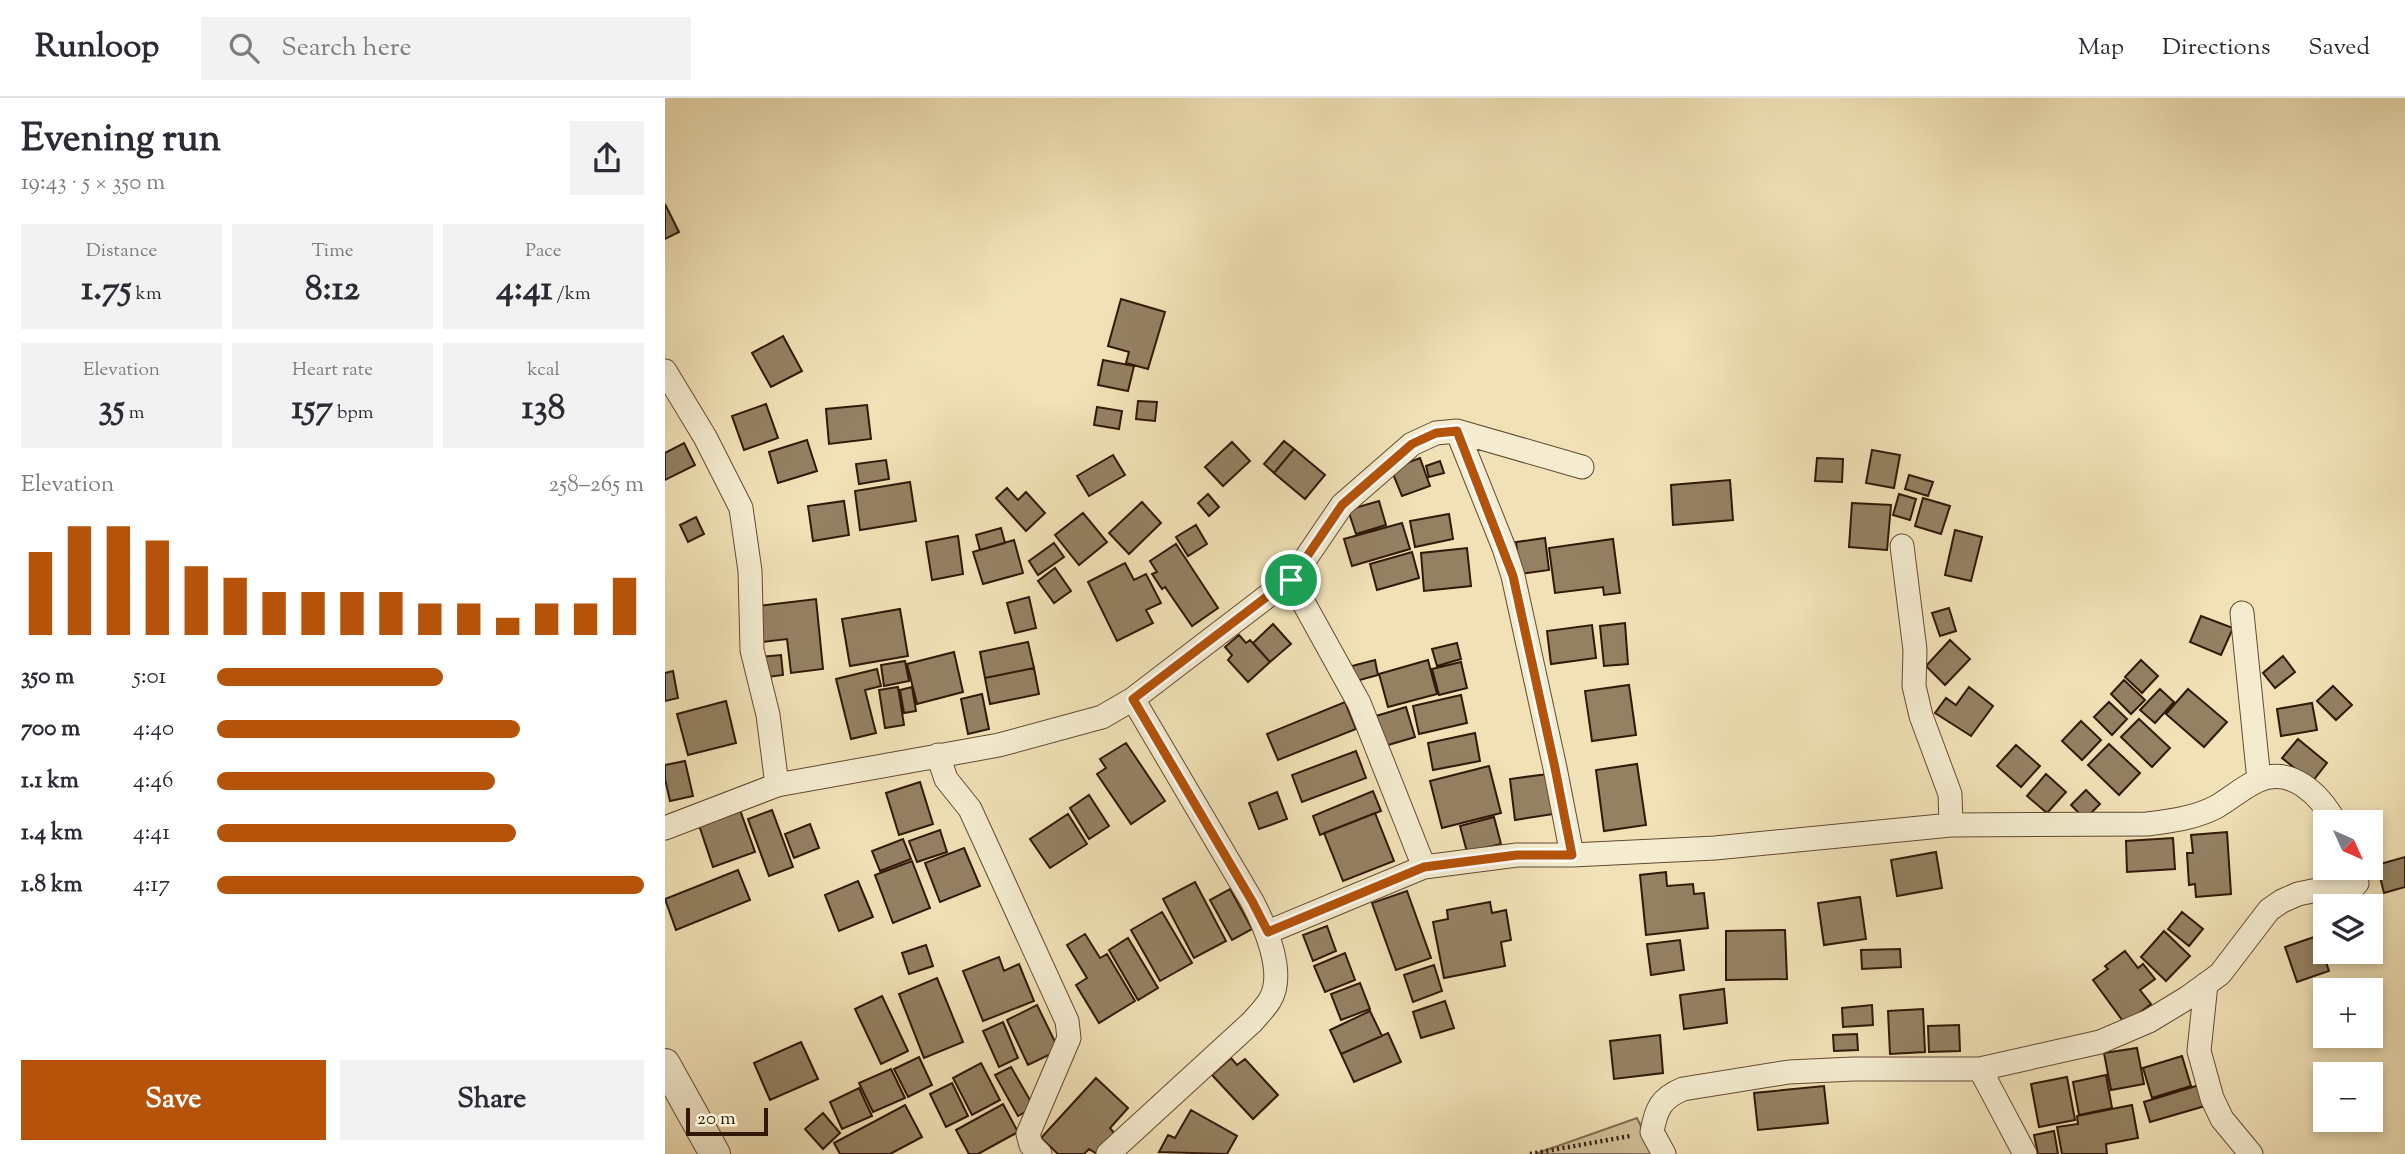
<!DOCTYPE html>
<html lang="en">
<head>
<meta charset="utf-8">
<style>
	:root { --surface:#fff; --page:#f2f2f3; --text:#2b2b33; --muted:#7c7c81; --line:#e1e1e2; --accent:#b45309 }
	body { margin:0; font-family:"Sorts Mill Goudy",serif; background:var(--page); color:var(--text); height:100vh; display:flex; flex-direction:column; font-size:26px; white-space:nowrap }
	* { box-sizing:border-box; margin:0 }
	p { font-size:23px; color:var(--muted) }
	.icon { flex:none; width:38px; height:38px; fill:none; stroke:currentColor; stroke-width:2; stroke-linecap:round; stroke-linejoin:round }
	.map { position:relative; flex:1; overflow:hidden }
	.details { display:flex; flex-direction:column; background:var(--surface); width:665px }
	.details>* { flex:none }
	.needle { width:46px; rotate:135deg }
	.tools { position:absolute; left:1648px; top:712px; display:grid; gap:14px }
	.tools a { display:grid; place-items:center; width:70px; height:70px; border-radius:0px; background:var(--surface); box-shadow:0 4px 10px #0003; font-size:35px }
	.scale { position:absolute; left:21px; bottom:18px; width:82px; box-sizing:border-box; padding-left:7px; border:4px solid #311807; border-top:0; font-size:19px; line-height:24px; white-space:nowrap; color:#311807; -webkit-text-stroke:5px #f5ecd0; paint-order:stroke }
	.pin { position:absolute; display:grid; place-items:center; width:60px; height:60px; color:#fff; margin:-30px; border:4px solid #fff; border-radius:50%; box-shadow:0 2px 7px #0007 }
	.round { display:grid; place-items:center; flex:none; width:74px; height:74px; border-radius:0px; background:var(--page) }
	.overview { display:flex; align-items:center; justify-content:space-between; height:119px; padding:0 21px }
	h1 { font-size:38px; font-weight:700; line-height:52px }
	.metrics { display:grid; grid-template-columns:repeat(3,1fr); gap:10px; height:119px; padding:7px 21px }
	.metrics div { display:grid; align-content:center; border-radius:0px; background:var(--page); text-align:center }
	.metrics b { font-size:35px; font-weight:700 }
	.metrics small { font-size:19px; font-weight:400 }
	.metrics p { font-size:19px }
	.chart { height:196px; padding:14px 21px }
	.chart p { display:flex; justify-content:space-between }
	.chart svg { width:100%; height:126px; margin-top:7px; stroke:var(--accent); stroke-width:6 }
	.action { display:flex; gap:14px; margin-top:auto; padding:14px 21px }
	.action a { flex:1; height:80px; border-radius:0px; background:var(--accent); color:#fff; font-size:28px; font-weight:700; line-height:80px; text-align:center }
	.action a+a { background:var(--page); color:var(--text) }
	ul { padding:0 21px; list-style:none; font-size:23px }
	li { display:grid; grid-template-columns:112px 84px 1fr; align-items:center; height:52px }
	li i { height:18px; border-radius:9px; background:var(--accent) }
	header { display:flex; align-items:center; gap:42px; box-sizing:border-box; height:98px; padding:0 35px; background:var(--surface); border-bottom:2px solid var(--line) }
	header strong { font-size:33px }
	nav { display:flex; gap:38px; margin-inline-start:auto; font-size:24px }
	.search { width:490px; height:63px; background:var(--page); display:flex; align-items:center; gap:18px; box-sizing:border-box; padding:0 24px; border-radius:0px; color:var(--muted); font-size:26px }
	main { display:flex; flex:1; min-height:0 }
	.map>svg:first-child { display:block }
</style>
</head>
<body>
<header>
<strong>Runloop</strong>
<div class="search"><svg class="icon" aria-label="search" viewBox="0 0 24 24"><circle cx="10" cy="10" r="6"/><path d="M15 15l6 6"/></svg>Search here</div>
<nav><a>Map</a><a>Directions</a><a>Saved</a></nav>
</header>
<main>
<section class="details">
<div class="overview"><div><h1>Evening run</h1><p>19:43 · 5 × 350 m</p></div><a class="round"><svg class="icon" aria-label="share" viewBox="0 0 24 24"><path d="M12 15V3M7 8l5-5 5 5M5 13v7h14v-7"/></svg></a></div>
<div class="metrics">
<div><p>Distance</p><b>1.75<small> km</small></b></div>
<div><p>Time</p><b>8:12</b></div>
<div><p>Pace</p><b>4:41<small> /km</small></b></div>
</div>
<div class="metrics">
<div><p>Elevation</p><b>35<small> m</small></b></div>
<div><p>Heart rate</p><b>157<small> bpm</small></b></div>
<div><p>kcal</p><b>138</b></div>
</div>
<div class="chart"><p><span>Elevation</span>258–265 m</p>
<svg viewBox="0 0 160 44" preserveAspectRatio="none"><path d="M5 44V15M15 44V6M25 44V6M35 44V11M45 44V20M55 44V24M65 44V29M75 44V29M85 44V29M95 44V29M105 44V33M115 44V33M125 44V38M135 44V33M145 44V33M155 44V24"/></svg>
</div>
<ul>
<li><b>350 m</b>5:01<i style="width:53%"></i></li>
<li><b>700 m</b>4:40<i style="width:71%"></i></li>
<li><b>1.1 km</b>4:46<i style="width:65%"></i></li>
<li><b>1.4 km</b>4:41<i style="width:70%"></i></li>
<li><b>1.8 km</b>4:17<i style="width:100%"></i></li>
</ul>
<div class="action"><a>Save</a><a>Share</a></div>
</section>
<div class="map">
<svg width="1740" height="1056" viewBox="0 0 1740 1056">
	<rect width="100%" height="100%" fill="#f0e1b6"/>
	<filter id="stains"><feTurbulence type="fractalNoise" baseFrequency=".00286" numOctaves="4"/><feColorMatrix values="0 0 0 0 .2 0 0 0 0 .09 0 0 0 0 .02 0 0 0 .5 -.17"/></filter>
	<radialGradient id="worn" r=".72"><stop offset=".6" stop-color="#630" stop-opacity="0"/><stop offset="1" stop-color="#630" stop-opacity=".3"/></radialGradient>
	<path fill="#d0bf98" stroke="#806c50" stroke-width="2" d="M972,1020l17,36h-119z"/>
	<path fill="#948162" stroke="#311807" stroke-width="2" d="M0,106l14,28 -14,7z
		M456,201l44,13 -17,57 -22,-6 3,-11 -21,-6z
		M118,238l19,35 -31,16 -19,-34z
		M438,262l31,6 -6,25 -30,-6z
		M473,303l19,1 -2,19 -19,-2z
		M101,306l12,34 -34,12 -12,-34z
		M202,307l4,34 -42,5 -3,-35z
		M432,309l25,4 -3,18 -25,-4z
		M142,342l10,31 -39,12 -9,-31z
		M619,343l10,8 -20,24 -10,-9z
		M567,344l18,19 -27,25 -18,-19z
		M19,345l11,22 -30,15v-27z
		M629,351l31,26 -20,24 -31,-26z
		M1207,352l28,5 -6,33 -28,-5z
		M448,357l12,20 -36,21 -12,-20z
		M755,360l10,28 -28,10 -11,-27z
		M1152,360l26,1 -1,23 -27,-1z
		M221,362l3,19 -30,5 -3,-20z
		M775,363l4,12 -15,4 -3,-11z
		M1244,377l24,7 -5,14 -23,-7z
		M1065,382l3,40 -60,5 -2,-40z
		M245,384l6,39 -56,9 -5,-39z
		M342,390l11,12 8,-8 19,21 -19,18 -30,-33z
		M543,396l11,13 -10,9 -11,-13z
		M1234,396l17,5 -6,21 -17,-5z
		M1258,400l27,8 -9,28 -26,-8z
		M179,403l5,34 -36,6 -5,-35z
		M714,403l7,24 -30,9 -8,-24z
		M477,404l19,21 -32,31 -20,-21z
		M1187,405l39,2 -4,45 -38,-3z
		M418,415l24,29 -28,23 -24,-30z
		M784,416l4,25 -38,8 -5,-26z
		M31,419l8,17 -16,8 -8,-17z
		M737,425l8,26 -58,17 -8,-27z
		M531,427l11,19 -19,12 -12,-19z
		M336,430l4,15 -25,7 -4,-15z
		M1290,432l27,7 -11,44 -26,-6z
		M293,438l5,38 -31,6 -6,-38z
		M880,440l4,32 -29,4 -4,-32z
		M948,441l7,54 -16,2 -1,-8 -48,6 -6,-45z
		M349,442l9,33 -40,11 -10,-32z
		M389,445l10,14 -26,18 -9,-14z
		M511,446l42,64 -26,18 -27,-39 -3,2 -10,-15 5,-2 -7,-11z
		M802,450l4,38 -47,5 -3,-38z
		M747,454l7,26 -42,12 -7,-26z
		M460,465l9,17 12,-6 15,29 -15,7 7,13 -36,18 -29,-59z
		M390,470l16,23 -17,12 -16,-22z
		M364,499l7,31 -21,5 -8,-30z
		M151,501l7,70 -32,4 -4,-34 -25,3 -4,-36z
		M1284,510l7,23 -16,5 -8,-23z
		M235,511l8,47 -58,10 -8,-47z
		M1536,518l32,12 -12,27 -31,-13z
		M960,525l3,41 -24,2 -4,-40z
		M608,526l18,20 -21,18 -17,-19z
		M927,527l4,33 -45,6 -4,-33z
		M574,537l7,8 4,-3 20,22 -22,20 -20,-22 4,-5 -7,-8z
		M1285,542l20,19 -25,26 -19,-19z
		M363,544l6,26 -49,10 -5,-26z
		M792,545l4,16 -24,7 -5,-17z
		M289,554l9,40 -46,12 -10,-40z
		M116,557l2,20 -22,3 -3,-21z
		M1618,558l12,16 -20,16 -12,-15z
		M710,562l3,15 -22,6 -4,-15z
		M763,562l9,34 -49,13 -9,-33z
		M1476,562l17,16 -16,17 -17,-16z
		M240,563l4,20 -25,5 -3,-21z
		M796,564l6,26 -28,7 -7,-26z
		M369,570l5,26 -49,10 -5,-26z
		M212,571l4,17 -16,4 11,43 -25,6 -15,-60z
		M8,573l5,27 -13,3v-28z
		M1459,582l21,20 -14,14 -20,-20z
		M964,587l7,50 -44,6 -7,-50z
		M1668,588l19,19 -16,15 -19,-19z
		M233,589l6,38 -19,3 -6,-38z
		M247,589l4,24 -12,2 -4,-23z
		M1304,589l24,19 -22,30 -36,-23 11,-15 10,7z
		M1495,591l14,13 -19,21 -15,-13z
		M1523,591l39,33 -23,25 -38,-33z
		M317,596l7,35 -21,5 -7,-35z
		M796,597l6,28 -48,11 -6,-28z
		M61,603l10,42 -48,12 -11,-41z
		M680,604l11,27 -78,31 -11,-26z
		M1444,604l18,17 -15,16 -18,-18z
		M1647,605l5,27 -36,6 -4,-27z
		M741,609l9,30 -30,9 -9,-30z
		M1474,621l31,29 -18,19 -31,-30z
		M1416,623l20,19 -19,20 -20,-19z
		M810,635l5,28 -47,9 -5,-27z
		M1633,641l29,24 -15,19 -30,-24z
		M461,645l39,58 -34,23 -34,-50 9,-6 -6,-9z
		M1444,646l31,29 -21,22 -31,-30z
		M1351,647l24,21 -19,21 -24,-21z
		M691,653l10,27 -64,24 -10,-27z
		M20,663l8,35 -23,5 -5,-22v-14z
		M972,666l9,61 -42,6 -8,-61z
		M824,668l12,47 -59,15 -12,-47z
		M890,675l5,40 -45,7 -5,-41z
		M1381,676l20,18 -19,21 -20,-17z
		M255,684l13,42 -34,11 -13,-42z
		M1421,692l14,14 -15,15 -14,-14z
		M708,693l8,20 -61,24 -7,-19z
		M612,694l10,27 -28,10 -10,-26z
		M424,697l20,31 -20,13 -19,-31z
		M75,712l15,42 -42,15 -14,-42z
		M107,712l21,57 -24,9 -21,-57z
		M710,715l19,48 -51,20 -19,-48z
		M403,716l19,30 -37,24 -20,-29z
		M829,719l7,27 -34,8 -7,-26z
		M145,726l9,24 -25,10 -9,-24z
		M275,732l7,22 -30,10 -8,-21z
		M1562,734l4,62 -35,3 -1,-13 -6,1 -2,-32h6l-2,-18z
		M1508,740l2,31 -48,3 -1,-31z
		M238,741l8,20 -31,12 -8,-20z
		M299,750l16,38 -40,16 -15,-39z
		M1271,754l6,36 -45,8 -6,-36z
		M1740,759v30l-21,6 -7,-28z
		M247,763l18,47 -37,15 -18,-48z
		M73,772l12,30 -74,30 -11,-31z
		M1001,774l1,14 26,-2 1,10 10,-1 4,35 -62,7 -6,-60z
		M193,783l15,36 -34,14 -14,-36z
		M530,784l31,59 -32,17 -31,-59z
		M565,791l22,40 -20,11 -22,-40z
		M742,793l24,67 -35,12 -24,-67z
		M1195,799l6,42 -42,6 -6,-42z
		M825,804l2,11 14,-3 5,30 -10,2 4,24 -61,12 -11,-56 15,-3 -1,-9z
		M497,814l30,51 -32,18 -29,-51z
		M1517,814l21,17 -14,17 -21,-17z
		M662,828l9,25 -23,10 -10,-26z
		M1120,832l2,49 -61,1v-49z
		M1499,833l26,25 -24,25 -25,-24z
		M420,836l15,24 7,-4 28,47 -36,22 -23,-38 11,-7 -20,-33z
		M1652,838l12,35 -32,11 -12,-35z
		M463,840l30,50 -20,12 -29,-50z
		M1015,842l4,30 -33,5 -4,-31z
		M261,847l7,21 -24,8 -7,-21z
		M1235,851l1,18 -39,2 -1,-19z
		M1460,853l13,17 5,-4 12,15 -15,11 11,14 -26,20 -32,-44 15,-11 -3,-3z
		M680,855l10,27 -30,12 -11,-26z
		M334,859l5,14 15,-7 15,37 -51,20 -20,-50z
		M769,867l8,26 -29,11 -9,-27z
		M272,880l26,64 -39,16 -25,-64z
		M695,885l10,26 -29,11 -10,-26z
		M1059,891l3,34 -43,6 -4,-34z
		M217,898l26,55 -27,13 -26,-55z
		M780,903l9,27 -33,10 -8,-26z
		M372,907l22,45 -31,15 -21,-45z
		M1207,907l1,20 -30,2 -1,-19z
		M1258,911l2,43 -35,2 -2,-43z
		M705,913l12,25 -41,18 -11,-24z
		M338,924l15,36 -19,9 -16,-36z
		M1294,927l1,26 -31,1 -1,-26z
		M723,935l13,29 -47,20 -13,-28z
		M1192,936l1,16 -24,1 -1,-16z
		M995,937l3,38 -49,6 -4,-38z
		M136,944l17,37 -48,21 -16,-37z
		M1472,950l7,36 -33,6 -7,-37z
		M1517,958l9,30 -39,12 -9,-30z
		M254,959l13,28 -24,12 -14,-28z
		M566,960l6,7 8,-6 33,36 -25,24 -41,-44z
		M316,965l19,37 -28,15 -19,-37z
		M346,969l23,40 -16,9 -23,-41z
		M226,971l14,29 -32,14 -14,-29z
		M1441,977l6,33 -33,7 -6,-33z
		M1402,979l8,43 -36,7 -8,-43z
		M431,980l32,30 -18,20 5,6 -18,20 -8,-5 -5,5h-26l-17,-16z
		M287,985l16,33 -22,11 -16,-33z
		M1534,987l6,21 -55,16 -6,-20z
		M1159,988l4,37 -70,7 -4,-37z
		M194,990l13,28 -30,13 -12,-27z
		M338,1006l15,28 -40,22h-9l-13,-24z
		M240,1007l17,32 -32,17h-50l-6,-11z
		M1467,1007l6,33 -32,6 1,10h-45l-5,-27 21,-3 -1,-8z
		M526,1012l46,26 -10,18 -68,-2 9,-17 7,3z
		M158,1015l17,20 -17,16 -18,-20z
		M1389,1033l4,23h-20l-4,-19z"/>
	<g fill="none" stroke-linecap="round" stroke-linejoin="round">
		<defs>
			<path id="minor" d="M0,273l40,66 36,71 9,63 2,79 16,65 9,70
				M792,333l47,117 9,28 42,192 17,87
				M1237,448l13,104 -1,36 7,30 29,78 1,31
				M626,482l68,123 65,164
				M1577,515l17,167
				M273,657l8,24 24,30 97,212 2,17 -41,96 3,11 9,9
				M0,730l112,-43 222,-40 103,-28 31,-18 136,-104 22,-15 51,-75 70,-61 24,-11 21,-2 125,36
				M603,834l156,-65 93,-12h55l143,-7 236,-23 196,-1c24,-3 48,-6 69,-17 14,-8 26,-19 41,-26 34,-16 63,14 78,41
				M1541,886l-7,67 13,47 10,21 29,35
				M1315,971l45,85
				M443,1056l144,-132c6,-7 13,-14 18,-22 16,-27 -5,-74 -18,-99l-119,-202
				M999,1056l-12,-22c4,-23 9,-34 31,-43l106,-17 64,-3h127l120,-27 49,-21 38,-23 33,-24 49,-64 13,-9 16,-7 29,-6 27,-2 3,-3 -4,-15"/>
			<path id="tertiary" d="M0,966l50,90"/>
		</defs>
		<use href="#minor" stroke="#614a33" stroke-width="25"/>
		<use href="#tertiary" stroke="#614a33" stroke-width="32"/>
		<path stroke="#311807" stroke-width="4.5" stroke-dasharray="2 3.5" stroke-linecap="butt" d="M865,1056l100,-18"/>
		<use href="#minor" stroke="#f5ecd0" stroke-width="23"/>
		<use href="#tertiary" stroke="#f5ecd0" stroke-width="30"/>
	</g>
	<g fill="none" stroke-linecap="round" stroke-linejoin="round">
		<defs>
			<path id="route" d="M792,333l56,145 42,192 17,87h-55l-93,12 -156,65 -16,-31 -119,-202 136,-104 22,-15 51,-75 70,-61 24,-11z"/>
		</defs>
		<use href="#route" stroke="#fff" stroke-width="14"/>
		<use href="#route" stroke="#b45309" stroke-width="9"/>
	</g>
	<rect width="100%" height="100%" filter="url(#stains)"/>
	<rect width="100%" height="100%" fill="url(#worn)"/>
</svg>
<div class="tools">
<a><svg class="needle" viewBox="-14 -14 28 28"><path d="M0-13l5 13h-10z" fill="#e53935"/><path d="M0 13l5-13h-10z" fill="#7c7c81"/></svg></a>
<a><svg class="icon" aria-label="layers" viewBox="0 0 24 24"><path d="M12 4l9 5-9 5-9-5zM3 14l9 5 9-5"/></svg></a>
<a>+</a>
<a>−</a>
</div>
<div class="scale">20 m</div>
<div class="pin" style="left:626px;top:482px;background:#1e9e55"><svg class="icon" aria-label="arrive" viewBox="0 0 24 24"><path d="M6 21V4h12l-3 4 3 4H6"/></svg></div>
</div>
</main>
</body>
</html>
